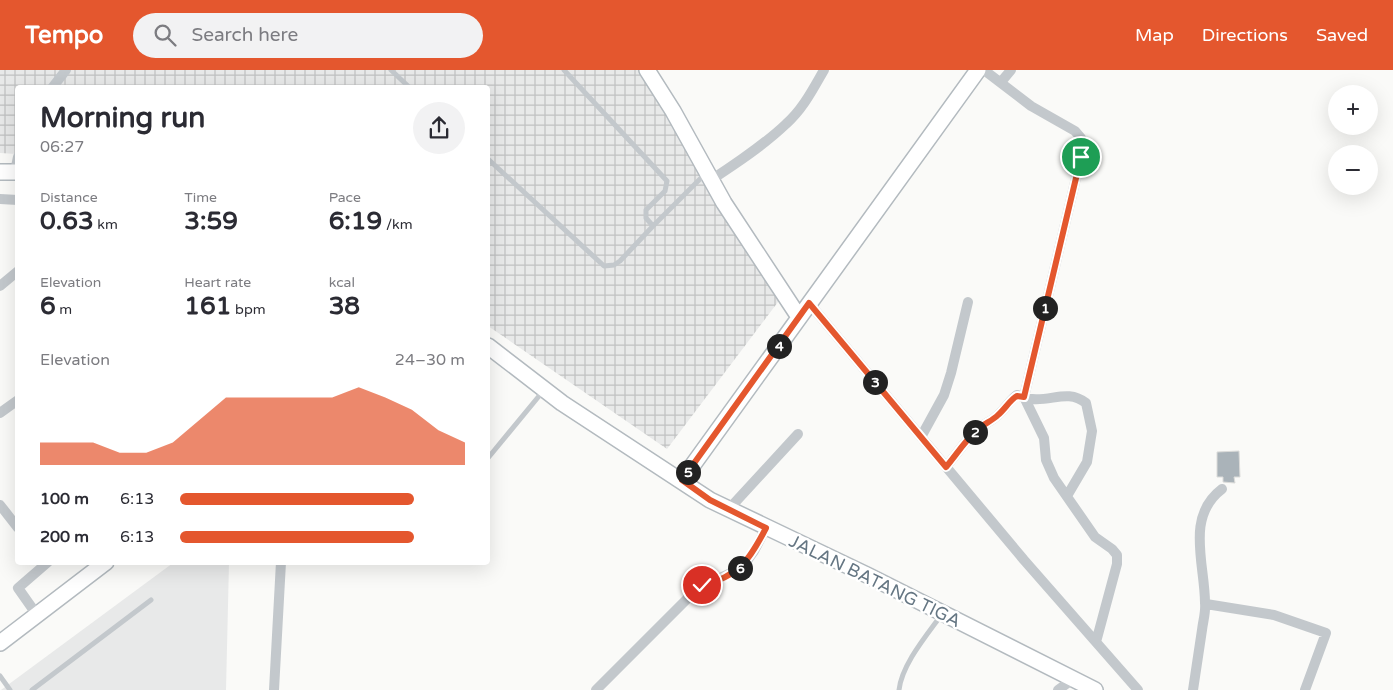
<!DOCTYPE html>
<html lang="en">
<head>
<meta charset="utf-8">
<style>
	:root { --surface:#fff; --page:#f2f2f3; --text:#2b2b33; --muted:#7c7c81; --accent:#e4572e }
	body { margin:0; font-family:"Varela Round",sans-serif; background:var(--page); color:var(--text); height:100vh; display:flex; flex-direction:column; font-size:19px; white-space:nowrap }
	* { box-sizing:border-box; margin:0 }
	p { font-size:16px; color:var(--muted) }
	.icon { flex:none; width:28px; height:28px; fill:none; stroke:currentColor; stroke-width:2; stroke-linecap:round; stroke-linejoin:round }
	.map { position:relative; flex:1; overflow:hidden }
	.details { position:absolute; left:15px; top:15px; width:475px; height:480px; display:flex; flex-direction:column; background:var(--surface); border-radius:5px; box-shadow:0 5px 20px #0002 }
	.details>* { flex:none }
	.buttons { position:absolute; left:1328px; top:15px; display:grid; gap:10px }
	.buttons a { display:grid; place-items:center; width:50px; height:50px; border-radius:50%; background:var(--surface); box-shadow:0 5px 20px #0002; font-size:25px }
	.pin { position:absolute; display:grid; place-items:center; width:42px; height:42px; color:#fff; margin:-21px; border:2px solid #fff; border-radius:50%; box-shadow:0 1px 5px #0007 }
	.km { position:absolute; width:25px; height:25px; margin:-12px; border-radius:50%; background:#222; color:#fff; font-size:14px; line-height:25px; text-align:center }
	.round { display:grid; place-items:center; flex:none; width:52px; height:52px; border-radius:26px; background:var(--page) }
	.overview { display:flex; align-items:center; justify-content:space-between; height:85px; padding:0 25px }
	h1 { font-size:28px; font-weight:700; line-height:38px }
	.stats { display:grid; grid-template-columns:repeat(3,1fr); gap:8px; height:85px; padding:5px 25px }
	.stats div { display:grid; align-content:center }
	.stats b { font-size:25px; font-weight:700 }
	.stats small { font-size:14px; font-weight:400 }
	.stats p { font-size:14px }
	.chart { height:140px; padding:10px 25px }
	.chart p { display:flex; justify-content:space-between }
	.chart svg { width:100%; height:90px; margin-top:5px; fill:var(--accent); opacity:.7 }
	ul { padding:0 25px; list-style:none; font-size:16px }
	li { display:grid; grid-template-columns:80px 60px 1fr; align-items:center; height:38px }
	li i { height:12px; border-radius:6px; background:var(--accent) }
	header { display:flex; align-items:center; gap:30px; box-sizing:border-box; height:70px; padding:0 25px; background:var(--accent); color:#fff }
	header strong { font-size:24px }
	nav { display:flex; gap:28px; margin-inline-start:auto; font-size:18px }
	.search { width:350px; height:45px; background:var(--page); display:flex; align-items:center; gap:12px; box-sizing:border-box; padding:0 18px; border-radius:28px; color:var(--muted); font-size:19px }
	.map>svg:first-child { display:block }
</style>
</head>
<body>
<header>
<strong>Tempo</strong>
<div class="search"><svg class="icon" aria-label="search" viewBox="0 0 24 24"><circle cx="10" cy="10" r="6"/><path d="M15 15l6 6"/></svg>Search here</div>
<nav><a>Map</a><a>Directions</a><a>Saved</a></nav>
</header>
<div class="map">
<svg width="1393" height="620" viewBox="0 0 1393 620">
	<defs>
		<pattern id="industrial-grid" width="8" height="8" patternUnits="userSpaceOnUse" patternTransform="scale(1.25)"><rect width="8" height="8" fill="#e8e9e9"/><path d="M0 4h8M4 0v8" fill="none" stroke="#c0c1c2"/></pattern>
	</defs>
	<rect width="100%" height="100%" fill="#fafaf8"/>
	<path fill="#e8e9e9" d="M173,493h56l-3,127h-225z"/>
	<path fill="url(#industrial-grid)" d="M0,0h647l137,224 -117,155 -179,-123v-238h-470l-1,66 -17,-1z"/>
	<path fill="#aab3b9" stroke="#dcdcda" d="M1239,381l1,26h-6l1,6 -12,-1v-5h-6v-25z"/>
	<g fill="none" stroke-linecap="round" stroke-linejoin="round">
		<defs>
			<path id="secondary" d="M647,0l26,41 51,92 75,114
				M0,102h18
				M488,276l74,57 148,97 159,76 226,114
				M682,410l296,-410
				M0,573l106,-81"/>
		</defs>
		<use href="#secondary" stroke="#b3babf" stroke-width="18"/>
		<path stroke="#c3c8cc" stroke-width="5" d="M391,0l19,18
			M564,0l103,111 -2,10 -19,19v8l7,8
			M488,89l116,107 10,-1 6,-4 33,-35 52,-52
			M488,388l56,-68
			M0,606l10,14
			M32,620l119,-90
			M899,620c3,-26 28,-55 43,-76"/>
		<path stroke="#c3c8cc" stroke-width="10" d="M984,0l47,36 44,25 6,7v19l-57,240 20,41 2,22 8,18 41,59 17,12 5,6v9l-21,78
			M1001,12l10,-12
			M52,18l14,-18
			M15,101l3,-14
			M711,110c26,-17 53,-35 75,-56 17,-15 27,-35 38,-54
			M0,129l18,1
			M0,216l18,-15
			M809,233l215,257 114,130
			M0,343l18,-13
			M921,367l23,-42 7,-22 17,-71
			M946,397c10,-12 19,-26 30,-36 7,-7 16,-10 22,-16 6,-5 13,-16 19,-20 5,2 10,4 15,4 21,2 36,-10 54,4l6,28 -5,31 -20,34
			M0,435l18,23
			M729,439l69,-75
			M1206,534l68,11 52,18 -21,57
			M37,545l-19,-27 30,-26
			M274,620l7,-128
			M596,620l101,-101 40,-19 9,-8 8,-11 12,-23
			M1058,620l15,-11
			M1193,620c3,-20 6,-40 9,-60 1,-9 4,-18 3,-27 0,-39 -20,-86 17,-114"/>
		<use href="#secondary" stroke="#fff" stroke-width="15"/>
	</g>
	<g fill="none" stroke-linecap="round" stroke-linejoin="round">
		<defs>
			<path id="route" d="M702,515c37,-8 48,-26 64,-57l-56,-28 -28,-20 127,-177 137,164c10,-12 19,-26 30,-36 7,-7 16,-10 22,-16 6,-5 13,-16 19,-19l7,1 57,-240"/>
		</defs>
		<use href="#route" stroke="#fff" stroke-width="10"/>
		<use href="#route" stroke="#e4572e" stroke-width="6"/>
	</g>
	<g text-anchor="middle" stroke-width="5" stroke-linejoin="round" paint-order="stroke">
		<g font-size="18" fill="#657683" stroke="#fff">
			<text transform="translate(875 511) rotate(26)" y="6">JALAN BATANG TIGA</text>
		</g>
	</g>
</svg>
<div class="buttons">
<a>+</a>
<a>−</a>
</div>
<div class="pin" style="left:1081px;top:87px;background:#1e9e55"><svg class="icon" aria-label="arrive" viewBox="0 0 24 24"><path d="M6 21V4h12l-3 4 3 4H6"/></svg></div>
<div class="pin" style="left:702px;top:515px;background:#d93025"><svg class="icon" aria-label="check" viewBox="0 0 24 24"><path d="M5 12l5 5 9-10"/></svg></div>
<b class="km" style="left:1045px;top:238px">1</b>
<b class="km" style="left:975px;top:362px">2</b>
<b class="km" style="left:875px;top:312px">3</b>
<b class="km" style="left:779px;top:276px">4</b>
<b class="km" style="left:688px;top:402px">5</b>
<b class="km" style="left:740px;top:498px">6</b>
<section class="details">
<div class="overview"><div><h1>Morning run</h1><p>06:27</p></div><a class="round"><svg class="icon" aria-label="share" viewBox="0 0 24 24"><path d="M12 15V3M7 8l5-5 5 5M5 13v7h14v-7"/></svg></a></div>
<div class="stats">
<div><p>Distance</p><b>0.63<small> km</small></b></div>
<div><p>Time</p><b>3:59</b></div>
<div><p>Pace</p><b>6:19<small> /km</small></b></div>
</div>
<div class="stats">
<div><p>Elevation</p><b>6<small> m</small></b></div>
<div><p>Heart rate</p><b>161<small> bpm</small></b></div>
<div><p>kcal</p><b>38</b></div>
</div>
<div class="chart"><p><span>Elevation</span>24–30 m</p>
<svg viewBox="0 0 160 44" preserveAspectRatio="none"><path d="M0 44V33L10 33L20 33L30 38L40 38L50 33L60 22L70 11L80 11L90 11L100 11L110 11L120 6L130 11L140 17L150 27L160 33V44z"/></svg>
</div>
<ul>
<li><b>100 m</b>6:13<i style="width:82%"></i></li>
<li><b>200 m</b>6:13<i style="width:82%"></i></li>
</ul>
</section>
</div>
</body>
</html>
